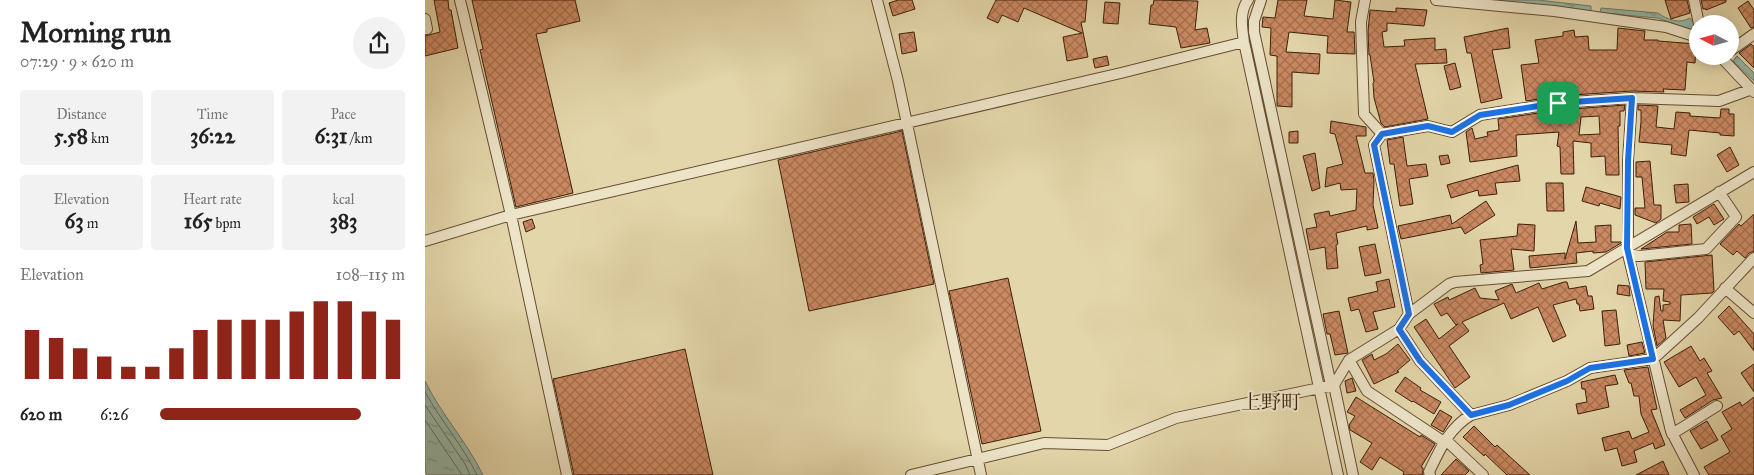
<!DOCTYPE html>
<html lang="en">
<head>
<meta charset="utf-8">
<style>
	:root { --surface:#fff; --page:#f2f2f2; --text:#222; --muted:#767676; --accent:#8f2418 }
	body { margin:0; font-family:"IM FELL Great Primer","Noto Serif JP",serif; background:var(--page); color:var(--text); height:100vh; display:flex; flex-direction:column; font-size:19px; white-space:nowrap }
	* { box-sizing:border-box; margin:0 }
	p { font-size:16px; color:var(--muted) }
	.icon { flex:none; width:28px; height:28px; fill:none; stroke:currentColor; stroke-width:2; stroke-linecap:round; stroke-linejoin:round }
	.map { position:relative; flex:1; overflow:hidden }
	.panel { display:flex; flex-direction:column; background:var(--surface); width:425px }
	.panel>* { flex:none }
	.needle { width:32px; rotate:276deg }
	.controls { position:absolute; left:1264px; top:15px; display:grid; gap:10px }
	.controls a { display:grid; place-items:center; width:50px; height:50px; border-radius:50%; background:var(--surface); box-shadow:0 2px 12px #0003; font-size:25px }
	.pin { position:absolute; display:grid; place-items:center; width:42px; height:42px; color:#fff; margin:-21px; border-radius:10px; box-shadow:0 2px 8px #0006 }
	.round { display:grid; place-items:center; flex:none; width:52px; height:52px; border-radius:26px; background:var(--page) }
	.headline { display:flex; align-items:center; justify-content:space-between; height:85px; padding:0 20px }
	h1 { font-size:28px; font-weight:700; line-height:38px }
	.stats { display:grid; grid-template-columns:repeat(3,1fr); gap:8px; height:85px; padding:5px 20px }
	.stats div { display:grid; align-content:center; border-radius:5px; background:var(--page); text-align:center }
	.stats b { font-size:21px; font-weight:700 }
	.stats small { font-size:14px; font-weight:400 }
	.stats p { font-size:14px }
	.chart { height:140px; padding:10px 20px }
	.chart p { display:flex; justify-content:space-between }
	.chart svg { width:100%; height:90px; margin-top:5px; stroke:var(--accent); stroke-width:6 }
	ul { padding:0 20px; list-style:none; font-size:16px }
	li { display:grid; grid-template-columns:80px 60px 1fr; align-items:center; height:38px }
	li i { height:12px; border-radius:6px; background:var(--accent) }
	main { display:flex; flex:1; min-height:0 }
	.map>svg:first-child { display:block }
</style>
</head>
<body>
<main>
<section class="panel">
<div class="headline"><div><h1>Morning run</h1><p>07:29 · 9 × 620 m</p></div><a class="round"><svg class="icon" aria-label="share" viewBox="0 0 24 24"><path d="M12 15V3M7 8l5-5 5 5M5 13v7h14v-7"/></svg></a></div>
<div class="stats">
<div><p>Distance</p><b>5.58<small> km</small></b></div>
<div><p>Time</p><b>36:22</b></div>
<div><p>Pace</p><b>6:31<small> /km</small></b></div>
</div>
<div class="stats">
<div><p>Elevation</p><b>63<small> m</small></b></div>
<div><p>Heart rate</p><b>165<small> bpm</small></b></div>
<div><p>kcal</p><b>383</b></div>
</div>
<div class="chart"><p><span>Elevation</span>108–115 m</p>
<svg viewBox="0 0 160 44" preserveAspectRatio="none"><path d="M5 44V20M15 44V24M25 44V29M35 44V33M45 44V38M55 44V38M65 44V29M75 44V20M85 44V15M95 44V15M105 44V15M115 44V11M125 44V6M135 44V6M145 44V11M155 44V15"/></svg>
</div>
<ul>
<li><b>620 m</b>6:26<i style="width:82%"></i></li>
</ul>
</section>
<div class="map">
<svg width="1329" height="475" viewBox="0 0 1329 475">
	<defs>
		<pattern id="water-ripples" width="26" height="14" patternUnits="userSpaceOnUse" patternTransform="scale(1.25)"><rect width="26" height="14" fill="#95b9a9"/><path d="M2 4q2-2 4 0t4 0M15 11q2-2 4 0t4 0" fill="none" stroke="#7b9688"/></pattern>
		<pattern id="building-cross-hatch" width="8" height="8" patternUnits="userSpaceOnUse" patternTransform="scale(1.25)"><rect width="8" height="8" fill="#cb8962"/><path d="M0 0l8 8M0 8l8-8" fill="none" stroke="#a66f4f"/></pattern>
	</defs>
	<rect width="100%" height="100%" fill="#e3d6aa"/>
	<filter id="stains"><feTurbulence type="fractalNoise" baseFrequency=".004" numOctaves="4"/><feColorMatrix values="0 0 0 0 .2 0 0 0 0 .09 0 0 0 0 .02 0 0 0 .5 -.17"/></filter>
	<radialGradient id="worn" r=".72"><stop offset=".6" stop-color="#630" stop-opacity="0"/><stop offset="1" stop-color="#630" stop-opacity=".3"/></radialGradient>
	<path fill="url(#water-ripples)" stroke="#727b69" d="M1065,0h48l53,6v5z
		M1176,8l57,5c10,7 21,11 32,5l5,8 -5,4 -32,-12 -58,-5z
		M1312,56l17,17v8l-21,-20z
		M0,381c16,33 42,61 58,94h-56l-2,-4z"/>
	<g fill="none" stroke-linecap="round" stroke-linejoin="round">
		<path stroke="#6a6c59" stroke-width="1" d="M0,392c16,29 38,54 52,83
			M0,405l40,59 5,11
			M0,420l37,55"/>
	</g>
	<path fill="url(#building-cross-hatch)" stroke="#3e1f09" fill-rule="evenodd" d="M9,0h14l1,10h2l7,38 -33,8v-20l15,-4z
		M47,0h103l5,21 -33,8v3l-11,2 37,159 -57,14 -36,-157 3,-1z
		M473,0h14l3,9 -22,7 -4,-13z
		M571,0h91l-2,22h-4l7,35 -21,4 -4,-24 19,-4 -58,-25 -6,14 -16,-7 -4,8 -11,-5z
		M729,0l44,1 -3,29 12,-2 3,15 -29,5 -5,-21 -27,-3 2,-19h2z
		M853,0h29l-3,16 29,3 2,-19 16,2 -4,30h7l1,22 -28,-1 1,-17 -39,-4 -3,20 34,2 -1,20 -27,-2v35l-15,-1v-50l-7,-1 1,-27 -9,-1 1,-10 12,1z
		M1240,0h22l3,13 -19,6z
		M1276,0h25v2l-20,8v-1h-3z
		M1323,1l6,9v17l-3,1 -13,-20z
		M680,2l15,1 -2,21 -15,-1z
		M971,8l31,2 -3,16 -37,-3v8l-5,1 2,15 21,-1 -1,-6 31,-2v12l11,-1 1,14 -32,1 13,55 -43,8 -4,-4 -7,-25 -1,-15 1,-1 -4,-27h-1l-1,-23 2,-22 26,2z
		M1083,28l2,20 -18,2 10,48 -21,5 -10,-50h-4l-3,-16z
		M1193,28l27,3 -1,9h14v1l38,3 -1,19 -8,-1 -2,28 -22,-1 1,3 -32,-1 -74,5 -32,5 -5,-36 18,-2 -4,-23 28,-4v-4l11,-2 1,7 13,-1 1,14h28z
		M489,32l3,19 -15,3 -3,-20z
		M1326,44l3,3v21l-15,-15z
		M682,56l2,9 -14,3 -2,-9z
		M1030,63l6,24 -11,3 -6,-24z
		M1200,105l-1,6h-4v15h-2l1,49h-13l-1,-19 -14,1v-14l-18,-2 1,33h-13l-1,-27 -3,-1 2,-14 -43,3 1,21 -47,6 -4,-30 6,-4 3,11 13,-3 -1,-4 12,-2 -1,-11 61,-9zM1174,116l1,18 -21,1 2,-18z
		M1213,105l20,1 -2,21 18,2 2,-17 14,1v3l30,2 1,-9h8v5h5v22l-14,-1v-2l-31,-3 -3,26 -15,-2 1,-9 -33,-3 2,-20v-12h-3z
		M906,121l35,6v9h-10l9,37h8l1,8 -1,24 5,23 -11,2v-4l-31,7 2,11 -2,1 2,23 -11,1 -2,-22 -15,3 -4,-21 11,-2 -3,-13 15,-3 1,5 26,-6 1,-21 -16,1 -1,-7 -15,4 2,-19 16,-4 -8,-30 -5,-1z
		M477,131l32,153 -125,27 -31,-151z
		M873,131v12h-9v-11z
		M978,137l4,29 19,-2 2,12 -19,3 4,25 -13,2 -6,-42h-4l-3,-24z
		M1305,147l9,18 -12,7 -10,-17z
		M890,153l5,35 -8,3 -9,-35z
		M1023,155l2,8 -9,2 -2,-9z
		M1225,161l4,44h7v14l-5,4 -21,-8v-7h10l-3,-31h-6v-15z
		M1093,165l2,16 -25,2 2,11 -18,2 -1,-6 -27,8 -4,-13z
		M1121,183h17l1,28h-17z
		M1263,184l1,18 -13,1 -2,-18z
		M1161,187l35,10 -1,12 -20,-6 -1,3 -17,-5z
		M1061,201l9,14 -30,19 -4,-7 -60,12 -3,-13 52,-11 2,9z
		M1289,204l10,15 -10,6 -5,-8 -12,7 -4,-7z
		M1329,214v37l-5,2 -4,5 -8,-7 -4,4 -13,-11 19,-20 2,2z
		M107,219l3,9 -9,4 -3,-10z
		M1151,221l2,22 18,-1 -1,-16 16,-1v17h10v1l-15,9 -13,1v-2l-17,2 1,10 -47,5 -1,-12 36,-3v6z
		M1093,224l17,1 -1,26 -23,-2 3,21 -33,3 -1,-8 3,-1 -3,-24 37,-4z
		M1266,224l1,20 -51,5 26,-17h12v-7z
		M950,244l6,29 -16,3 -6,-29z
		M1287,255l2,36 -2,2 -31,2 -1,26 -17,-1 3,18 -9,8 -4,-20 2,-29 4,-1 2,15h2v-6l7,-1v-2l-7,-1 1,-12h-18l-1,-27z
		M583,278l33,153 -59,13 -33,-153z
		M964,279l6,28 -22,5 5,17 -12,3 -7,-23 -8,2 -3,-13 30,-7 -2,-9z
		M1139,282h3l2,7 17,-3 2,10h4l2,13 -14,2 -1,-7h-2l-1,-5 -23,6 13,31 -13,6 -15,-35 -27,12 -7,-16 -42,19 7,9 -20,15 21,31 -15,11 -41,-61 12,-8 13,20 19,-15 -2,1 -9,-12 -6,3 -7,-12 14,-7 1,3 26,-12 5,10 19,2 -4,-9 17,-7 4,9 23,-10 3,6z
		M1193,285l11,1 1,10 -13,-2z
		M1304,306l25,28v17l-15,-20 -5,4 -16,-18z
		M1191,310l4,34 -15,2 -3,-35z
		M914,311l9,42 -13,2 -5,-21h-3l-4,-20z
		M1217,342l3,11 -16,3 -2,-11z
		M973,344l12,16 -13,11 2,1 -25,12 -12,-24 10,-6 2,6 12,-6z
		M1266,346l9,15 4,-3 8,13 -5,2 15,25 -9,2 -28,18 -5,-8 26,-15 -10,-18 -17,10 -15,-25z
		M260,349l28,126h-139l-21,-96z
		M1329,364v28l-13,-19z
		M1223,367l9,42 -6,1 14,35 -10,4 -2,-6 -19,8 3,11 -15,4 -5,-18 -12,3 -3,-13 27,-7 3,8 17,-7 -8,-18 -2,-18h-5l-3,-13h-2l-5,-13z
		M1190,375l3,9 -13,2 4,21 -31,7 -2,-10 11,-2 -2,-13h-3l-1,-7z
		M980,377l16,11 -1,2 21,12 -7,12 -21,-13 -1,1 -17,-11z
		M927,378l4,13 -9,2 -2,-12z
		M931,397l64,40 1,-2 14,9 -14,23 2,1v7h-20l1,-3 -24,-15 -8,13 -12,-8 12,-19 -22,-13 -1,-5 6,-9 -8,-4z
		M1329,397v78h-45l-5,-8 26,-15 -9,-16 11,-7 -10,-17 18,-10 2,4z
		M1015,410l12,7 -9,15 -12,-7z
		M1282,421l11,19 -17,9 -11,-18z
		M1049,426l21,21 2,-2 33,30h-23l-22,-21 -1,2 -21,-19z
		M1031,459l13,12 -4,4h-24z
		M1238,461l6,14h-33z"/>
	<g fill="none" stroke-linecap="round" stroke-linejoin="round">
		<defs>
			<path id="street" d="M35,0l51,215 56,260
				M452,0l21,81 83,394
				M823,0c-9,12 -6,28 -4,42l94,433
				M836,0l-7,21v11l77,353
				M940,0l-4,22 3,92 18,20 -8,11 35,169
				M1011,0l118,11 112,16 31,10
				M1269,0l5,24
				M0,19l2,10h-2
				M1305,51l24,-17
				M1295,56l34,36
				M1207,98l-4,63v93l43,177 23,44
				M957,134l46,-8 24,6 28,-17 78,-12 74,-5 87,3 33,-12
				M0,241l86,-26 610,-142 123,-31
				M1203,254l12,2 66,-7 30,-32 -17,-25
				M1300,288l29,25
				M974,329l21,32 51,54c-22,13 -31,34 -42,57l1,3
				M924,360l18,31 77,51 5,1 34,32
				M909,385l19,90
				M1046,415l38,-10 58,-24 23,-13 63,-9 45,-41 56,-60
				M1247,434l45,-28
				M486,475l133,-32 64,2 68,-27 158,-33 15,-25 50,-31 10,-15 40,-30 6,-2 133,-11 166,-99"/>
		</defs>
		<use href="#street" stroke="#674d31" stroke-width="12"/>
		<use href="#street" stroke="#ede4c8" stroke-width="10"/>
	</g>
	<g fill="none" stroke-linecap="round" stroke-linejoin="round">
		<defs>
			<path id="route" d="M1207,98l-4,63 -1,87 26,111 -63,9 -23,13 -58,24 -38,10 -51,-54 -21,-32 10,-15 -35,-169 8,-11 46,-8 24,6 28,-17 78,-12z"/>
		</defs>
		<use href="#route" stroke="#fff" stroke-width="10"/>
		<use href="#route" stroke="#1a73e8" stroke-width="6"/>
	</g>
	<g text-anchor="middle" stroke-width="4" stroke-linejoin="round" paint-order="stroke">
		<g font-size="20" fill="#3e1f09" stroke="#ede4c8">
			<text x="846" y="409">上野町</text>
		</g>
	</g>
	<rect width="100%" height="100%" filter="url(#stains)"/>
	<rect width="100%" height="100%" fill="url(#worn)"/>
</svg>
<div class="controls">
<a><svg class="needle" viewBox="-14 -14 28 28"><path d="M0-13l5 13h-10z" fill="#e53935"/><path d="M0 13l5-13h-10z" fill="#767676"/></svg></a>
</div>
<div class="pin" style="left:1133px;top:103px;background:#1e9e55"><svg class="icon" aria-label="arrive" viewBox="0 0 24 24"><path d="M6 21V4h12l-3 4 3 4H6"/></svg></div>
</div>
</main>
</body>
</html>
